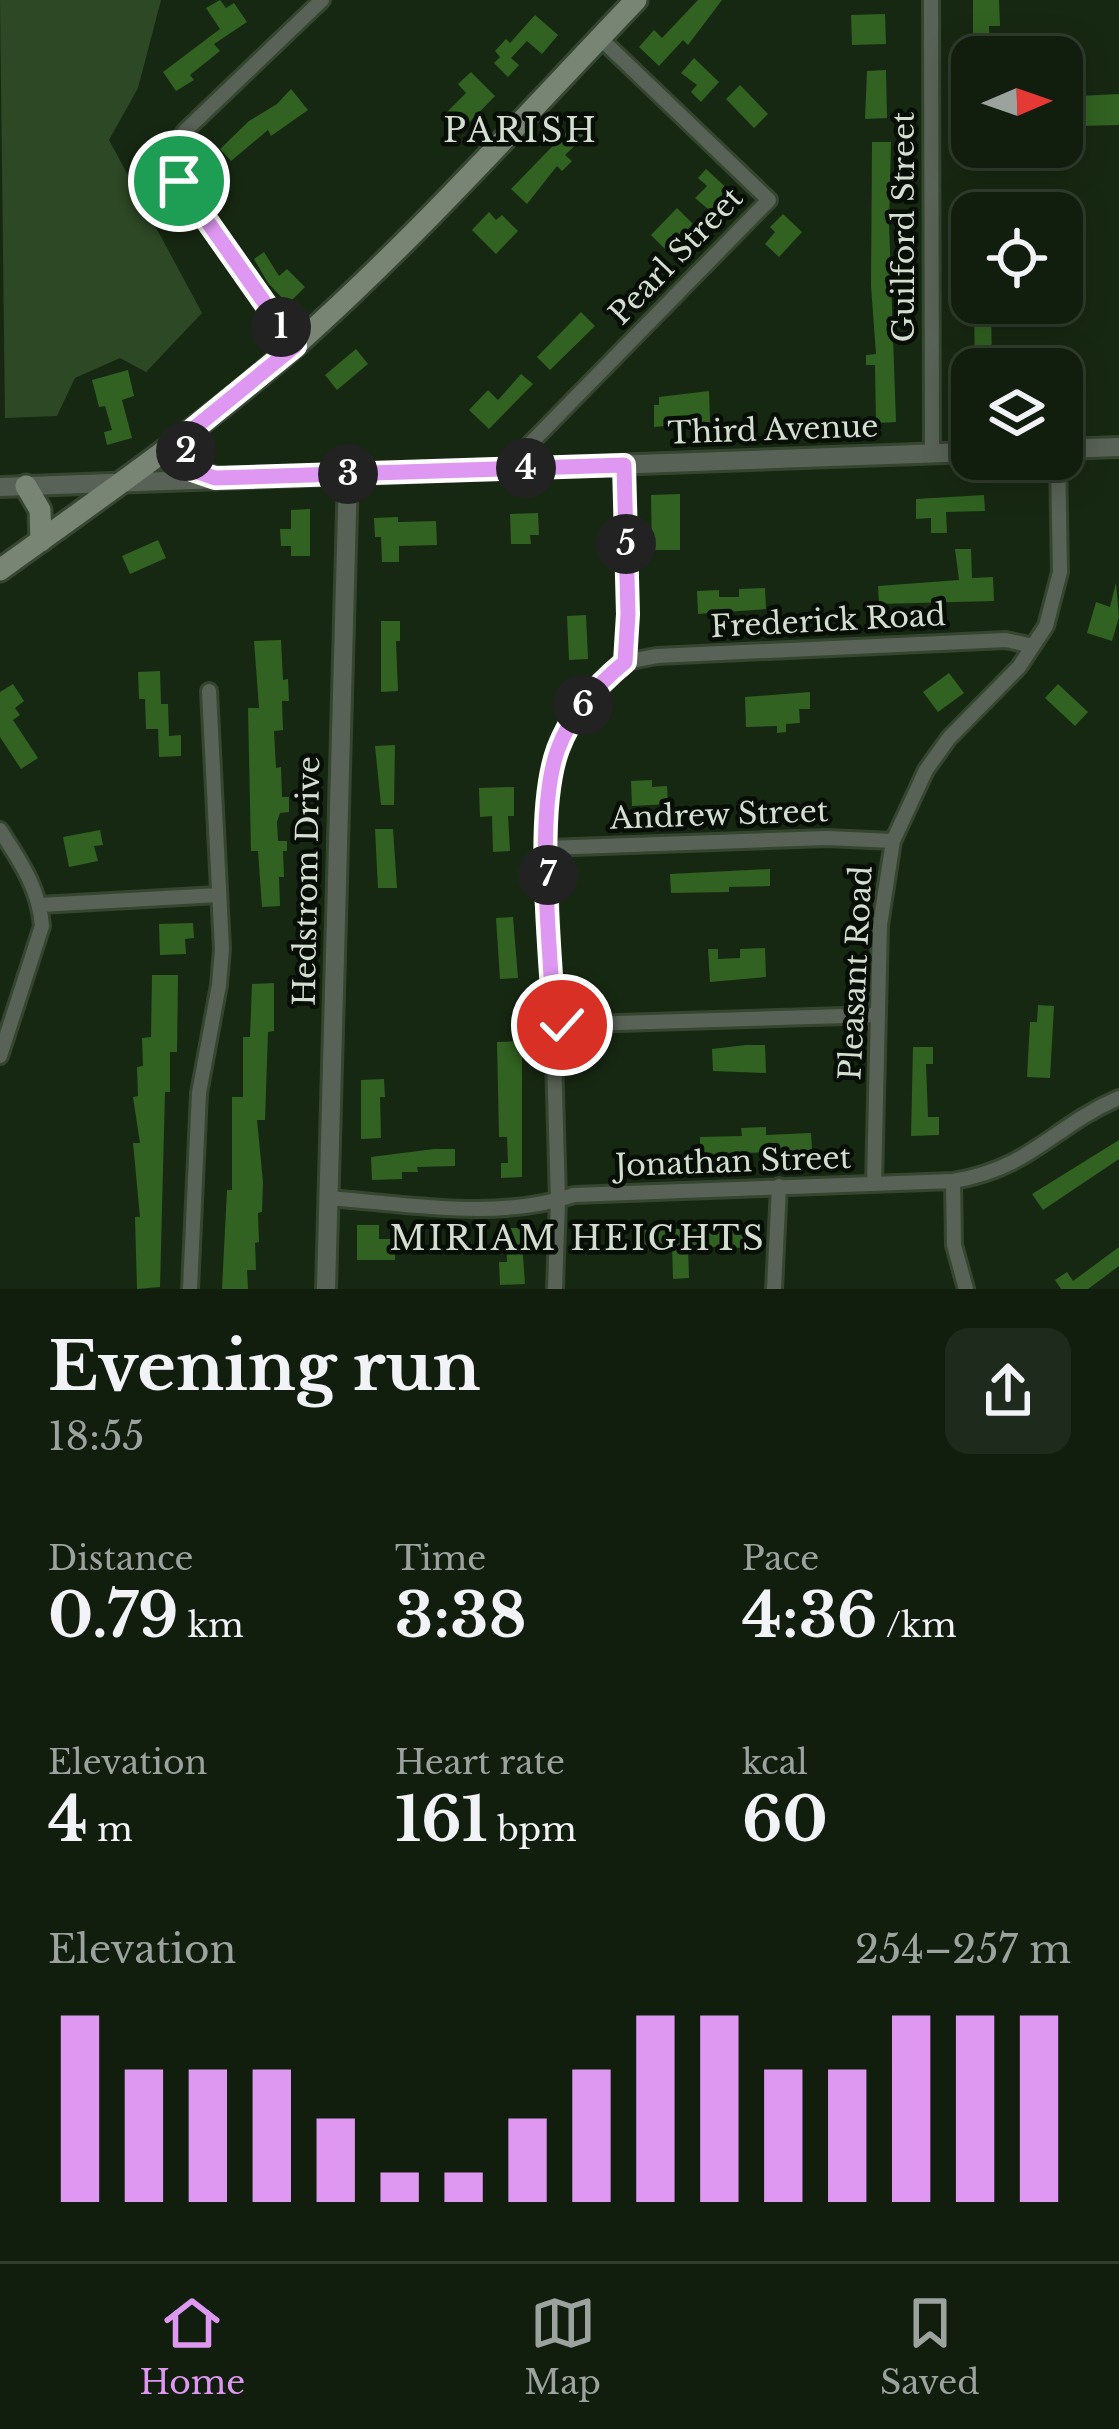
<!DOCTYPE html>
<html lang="en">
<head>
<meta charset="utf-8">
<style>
	:root { --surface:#111e0e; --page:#1e2b1c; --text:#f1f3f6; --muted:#9ca29e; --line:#303c2e; --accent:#df98f2 }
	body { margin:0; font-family:"Libre Baskerville",serif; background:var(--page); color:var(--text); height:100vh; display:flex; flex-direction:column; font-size:45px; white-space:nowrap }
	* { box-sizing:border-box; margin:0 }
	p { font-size:39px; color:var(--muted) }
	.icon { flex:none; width:66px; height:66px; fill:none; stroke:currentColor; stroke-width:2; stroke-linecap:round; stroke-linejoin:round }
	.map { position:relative; height:1289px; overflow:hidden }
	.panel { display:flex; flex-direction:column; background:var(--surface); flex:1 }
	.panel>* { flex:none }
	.needle { width:78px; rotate:88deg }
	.controls { position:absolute; left:951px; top:36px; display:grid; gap:24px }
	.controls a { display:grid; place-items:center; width:132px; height:132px; border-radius:24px; background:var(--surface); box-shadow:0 6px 30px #0003,0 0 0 3px var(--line); font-size:60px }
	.pin { position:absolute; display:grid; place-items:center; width:102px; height:102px; color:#fff; margin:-51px; border:6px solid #fff; border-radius:50%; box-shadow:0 3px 12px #0007 }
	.km { position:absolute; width:60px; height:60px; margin:-30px; border-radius:50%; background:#222; color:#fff; font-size:33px; line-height:60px; text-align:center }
	.round { display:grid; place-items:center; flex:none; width:126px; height:126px; border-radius:24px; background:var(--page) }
	.overview { display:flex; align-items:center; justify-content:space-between; height:204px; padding:0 48px }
	h1 { font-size:66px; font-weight:700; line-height:90px }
	.metrics { display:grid; grid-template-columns:repeat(3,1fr); gap:18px; height:204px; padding:12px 48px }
	.metrics div { display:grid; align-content:center }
	.metrics b { font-size:60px; font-weight:700 }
	.metrics small { font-size:33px; font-weight:400 }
	.metrics p { font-size:33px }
	.chart { height:336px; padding:24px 48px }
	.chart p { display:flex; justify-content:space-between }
	.chart svg { width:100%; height:216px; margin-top:12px; stroke:var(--accent); stroke-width:6 }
	.menu { display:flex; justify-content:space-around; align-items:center; height:168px; border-top:3px solid var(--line); background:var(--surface); font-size:33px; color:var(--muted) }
	.menu a { display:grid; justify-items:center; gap:6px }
	.menu .selected { color:var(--accent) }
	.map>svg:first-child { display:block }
</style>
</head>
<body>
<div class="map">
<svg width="1119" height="1289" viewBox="0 0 1119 1289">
	<rect width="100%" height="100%" fill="#172812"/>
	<path fill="#2d4825" d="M0,0h161l-23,88 -29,52 93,173 -56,59 -26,-14 -45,20 -18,38 -52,2z"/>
	<path fill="#316221" d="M220,0l6,8 8,-5 13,19 -33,22 6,7 -30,24 4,5 -18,11 -13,-19 57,-43 -14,-21z
		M698,0h24l-34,45 -5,-5 -24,26 -20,-19 15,-17 8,8z
		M973,0h26l1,26h-11l1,31h-17z
		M885,14l1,30 -34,1 -1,-30z
		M535,15l23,20 -16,19 -15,-13 -16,17 8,7 -11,12 -14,-14 6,-6 -5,-6 11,-12 4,4z
		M694,58l25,24 -18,20 -10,-10 6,-7 -16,-12z
		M886,70l1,48 -22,1 2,-48z
		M471,72l24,24 -36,37 -16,-17 23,-23 -8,-9z
		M740,85l28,29 -14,14 -28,-29z
		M291,89l17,21 -37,26 -3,-6 -37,31 -11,-12 29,-28 28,-17z
		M1119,94v31l-40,1 -1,-30z
		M575,123l11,12 -21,20 7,6 -10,10 -5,-5 -30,38 -16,-15z
		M872,142h19l-2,82 7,198 -20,1 -1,-58h-9v-10l10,-1 -5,-68z
		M706,169l27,25 -19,20 -19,-16 12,-12 -9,-8z
		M677,208l16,16 -26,27 -16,-16z
		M489,212l7,8 6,-5 16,16 -22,23 -24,-24z
		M783,214l19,18 -23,25 -14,-13 10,-12 -5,-5z
		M264,252l15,24 8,-7 18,18 -17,17 -20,-21 -14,-24z
		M974,303h17l1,66h-17z
		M581,312l14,14 -45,44 -13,-13z
		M356,349l12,15 -31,26 -12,-15z
		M128,370l6,26 -12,4 10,38 -25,7 -3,-13 8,-2 -7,-24 -6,1 -7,-27z
		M521,374l12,10 -44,45 -20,-19 19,-20 10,10z
		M709,391l1,31 -56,5v-22h5v-8z
		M680,494v56h-28l-1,-55z
		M984,495l1,16 -39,1 1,21h-16v-15l-15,1v-20z
		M310,509v47h-19v-10h-10l-1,-17h11v-19z
		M538,513l1,22h-9l1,9h-20l-1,-30z
		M398,517v5l38,-1 1,24 -38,1v16h-17l-1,-25h-6l-1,-19z
		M158,540l8,18 -36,16 -8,-18z
		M955,549h16l1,29 21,-1 1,24 -115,3 -1,-18 81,-6z
		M1116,583l3,34 -7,24 -25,-8 9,-31 14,5z
		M765,588l1,21 -68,5 -1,-23 22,-1v7h20v-8z
		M586,615l2,44 -19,1 -2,-44z
		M381,621h19v20h-4l2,50 -17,1z
		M281,640l2,40 5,-1 1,22h-7l1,29 -9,1 2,37 5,-1 1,30h7v15l-9,1 -3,9 1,19h9v10h-4l1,26h-5l1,29 -18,1 -4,-56h-7l-3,-143h11l-5,-67z
		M160,671l1,33h7l1,32 12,-1v21l-22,1 -1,-28h-12l-1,-30h-6l-1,-27z
		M949,673l15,20 -26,19 -15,-20z
		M13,684l11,17 -9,7 5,7 -7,5 25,38 -17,11 -21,-32v-45z
		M1058,684l30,28 -13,14 -30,-28z
		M810,692v17h-11l1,14 -14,1v8l-9,1v-7l-31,1 -1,-30z
		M395,745l-1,60h-13l-6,-59z
		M652,780v7l15,-1 1,18 -36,2 -1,-25z
		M514,787v29h-6l2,35 -17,1 -1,-36 -12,1 -1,-29z
		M375,829h18l4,59h-19z
		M100,830l3,15 -9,1 4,15 -29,6 -6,-30z
		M770,869v17l-41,1v5l-58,1 -1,-19z
		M513,917l5,61 -18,1 -4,-61z
		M193,923l1,15 -9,1 1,15 -26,1 -1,-31z
		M765,948l1,29 -56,5 -2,-33h10v10l22,-1v-9z
		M152,975h26l-1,77h-7v40h-5l-5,195 -23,2 -2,-72h5l-7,-74h7l-7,-46 5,-1 -1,-29 6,-1 -1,-28 9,-1z
		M274,983v48l-6,1 -3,88h-8l6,62 -1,30 -4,1 1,29 -4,1 1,27h-9l1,19h-26l5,-99h5v-93h11v-60h7l2,-53z
		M1038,1005l16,1 -4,72 -23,-1 3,-55h7z
		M522,1041v136l-21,1v-15h7l-1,-26h-8l-2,-95z
		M746,1045h19l1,28 -53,-2 -1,-22z
		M913,1047h20v17h-7l2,53h11v18l-28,1z
		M384,1079l1,18h-5l1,41 -20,1v-59z
		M766,1127v8l45,-2 1,17 -112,5v-18l42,-1 -1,-8z
		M1119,1140v19l-76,51 -11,-16z
		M434,1149h21v17l-38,1 1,5h-16v7l-30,1 -1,-23z
		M678,1223h10v6l20,-1v4l40,-2v18l-60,-2 1,32 -16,1 -1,-33 -31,1 -1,-17 38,-1z
		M357,1225h22v14h16v21h-38z
		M506,1228h15l4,56 -25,1 -1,-23h8z
		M1119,1247v19l-31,23h-27l-6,-9 12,-8 6,9z"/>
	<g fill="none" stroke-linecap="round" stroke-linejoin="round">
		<defs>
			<path id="minor" d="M931,0l1,454
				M294,346l-115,-165 -10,-27 16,-23 137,-131
				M514,468l6,-14 249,-254 -169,-162
				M625,662l32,-6 349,-16 27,6
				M0,830c20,31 39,58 42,96l-42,130
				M547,848l280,-10 66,3
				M40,905l178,-10
				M553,1025l325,-10
				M953,1181l1,64 12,44
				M874,1184l6,-259 13,-84 33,-71 23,-32 70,-71 27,-41 14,-54 -2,-113
				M329,1198c80,6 168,23 245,-3l379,-14c79,-13 100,-55 166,-83
				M190,1289l9,-196 20,-108 3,-36 -13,-258
				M555,1289l3,-89 -11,-397c8,-59 32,-103 78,-141l3,-49 -4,-148
				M774,1289l5,-103"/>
			<path id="tertiary" d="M1062,449l57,-2
				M0,487l972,-35
				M326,1289l22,-815"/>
			<path id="secondary" d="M192,430l-6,19 1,15 13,10 15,4
				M26,486l14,24 1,31
				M0,570c101,-73 204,-144 297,-226 120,-107 228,-228 339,-344"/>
		</defs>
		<use href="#minor" stroke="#354530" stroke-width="20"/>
		<use href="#tertiary" stroke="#354530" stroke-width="24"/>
		<use href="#secondary" stroke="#354530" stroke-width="27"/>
		<use href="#minor" stroke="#596257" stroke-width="14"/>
		<use href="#tertiary" stroke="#596257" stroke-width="18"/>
		<use href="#secondary" stroke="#788574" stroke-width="21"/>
	</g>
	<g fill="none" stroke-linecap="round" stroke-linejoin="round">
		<defs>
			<path id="route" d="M179,181l116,165 -103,84 -7,27 7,13 23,8 409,-13 4,149 -3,48c-28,23 -54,52 -67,87 -24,65 -7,203 -4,276h8"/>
		</defs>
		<use href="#route" stroke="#fff" stroke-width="24"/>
		<use href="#route" stroke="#df98f2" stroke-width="15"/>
	</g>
	<g text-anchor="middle" stroke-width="9" stroke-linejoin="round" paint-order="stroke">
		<g font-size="30" fill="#d3ded0" stroke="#070e06">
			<text transform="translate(904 227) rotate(-90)" y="10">Guilford Street</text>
			<text transform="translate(676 256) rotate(-46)" y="10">Pearl Street</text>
			<text transform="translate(773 430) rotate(-2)" y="10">Third Avenue</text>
			<text transform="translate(828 621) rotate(-3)" y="10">Frederick Road</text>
			<text transform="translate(719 815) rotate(-2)" y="10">Andrew Street</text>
			<text transform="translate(307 881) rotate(-89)" y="10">Hedstrom Drive</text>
			<text transform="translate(856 973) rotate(-87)" y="10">Pleasant Road</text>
			<text transform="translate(733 1162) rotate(-2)" y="10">Jonathan Street</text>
		</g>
		<g font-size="33" letter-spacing="3" fill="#d3ded0" stroke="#070e06">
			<text x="521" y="142">PARISH</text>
			<text x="578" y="1250">MIRIAM HEIGHTS</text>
		</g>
	</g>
</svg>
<div class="controls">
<a><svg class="needle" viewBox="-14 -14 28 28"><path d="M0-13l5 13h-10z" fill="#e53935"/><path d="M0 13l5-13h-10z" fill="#9ca29e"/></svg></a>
<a><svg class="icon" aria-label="locate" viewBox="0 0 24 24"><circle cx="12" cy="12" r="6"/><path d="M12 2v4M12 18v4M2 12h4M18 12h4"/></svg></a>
<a><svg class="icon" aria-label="layers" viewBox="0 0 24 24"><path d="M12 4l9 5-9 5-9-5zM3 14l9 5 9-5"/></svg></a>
</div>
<div class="pin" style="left:179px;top:181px;background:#1e9e55"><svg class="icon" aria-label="arrive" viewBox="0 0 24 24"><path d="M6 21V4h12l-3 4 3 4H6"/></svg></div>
<div class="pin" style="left:562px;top:1025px;background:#d93025"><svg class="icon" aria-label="check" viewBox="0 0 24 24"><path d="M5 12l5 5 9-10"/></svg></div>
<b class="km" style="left:281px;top:327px">1</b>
<b class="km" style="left:186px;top:451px">2</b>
<b class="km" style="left:348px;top:474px">3</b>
<b class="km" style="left:526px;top:468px">4</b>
<b class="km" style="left:626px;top:544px">5</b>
<b class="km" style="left:583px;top:705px">6</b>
<b class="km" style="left:548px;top:875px">7</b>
</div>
<section class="panel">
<div class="overview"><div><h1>Evening run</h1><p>18:55</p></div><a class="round"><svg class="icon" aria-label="share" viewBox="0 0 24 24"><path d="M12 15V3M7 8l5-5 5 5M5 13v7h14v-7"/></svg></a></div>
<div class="metrics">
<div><p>Distance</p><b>0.79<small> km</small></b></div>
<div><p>Time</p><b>3:38</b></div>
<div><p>Pace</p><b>4:36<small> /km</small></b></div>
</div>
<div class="metrics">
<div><p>Elevation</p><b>4<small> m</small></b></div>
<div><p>Heart rate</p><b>161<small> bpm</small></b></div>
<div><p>kcal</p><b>60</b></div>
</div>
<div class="chart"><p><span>Elevation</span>254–257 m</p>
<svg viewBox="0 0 160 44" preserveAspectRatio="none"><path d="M5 44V6M15 44V17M25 44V17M35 44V17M45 44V27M55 44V38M65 44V38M75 44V27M85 44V17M95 44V6M105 44V6M115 44V17M125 44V17M135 44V6M145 44V6M155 44V6"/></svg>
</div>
</section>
<nav class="menu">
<a class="selected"><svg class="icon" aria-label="home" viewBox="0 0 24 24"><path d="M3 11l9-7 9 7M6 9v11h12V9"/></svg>Home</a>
<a><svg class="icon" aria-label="map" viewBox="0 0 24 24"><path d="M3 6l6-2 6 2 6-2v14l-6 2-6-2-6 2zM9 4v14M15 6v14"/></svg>Map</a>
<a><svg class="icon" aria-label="saved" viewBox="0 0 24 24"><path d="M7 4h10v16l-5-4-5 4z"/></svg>Saved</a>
</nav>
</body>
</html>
